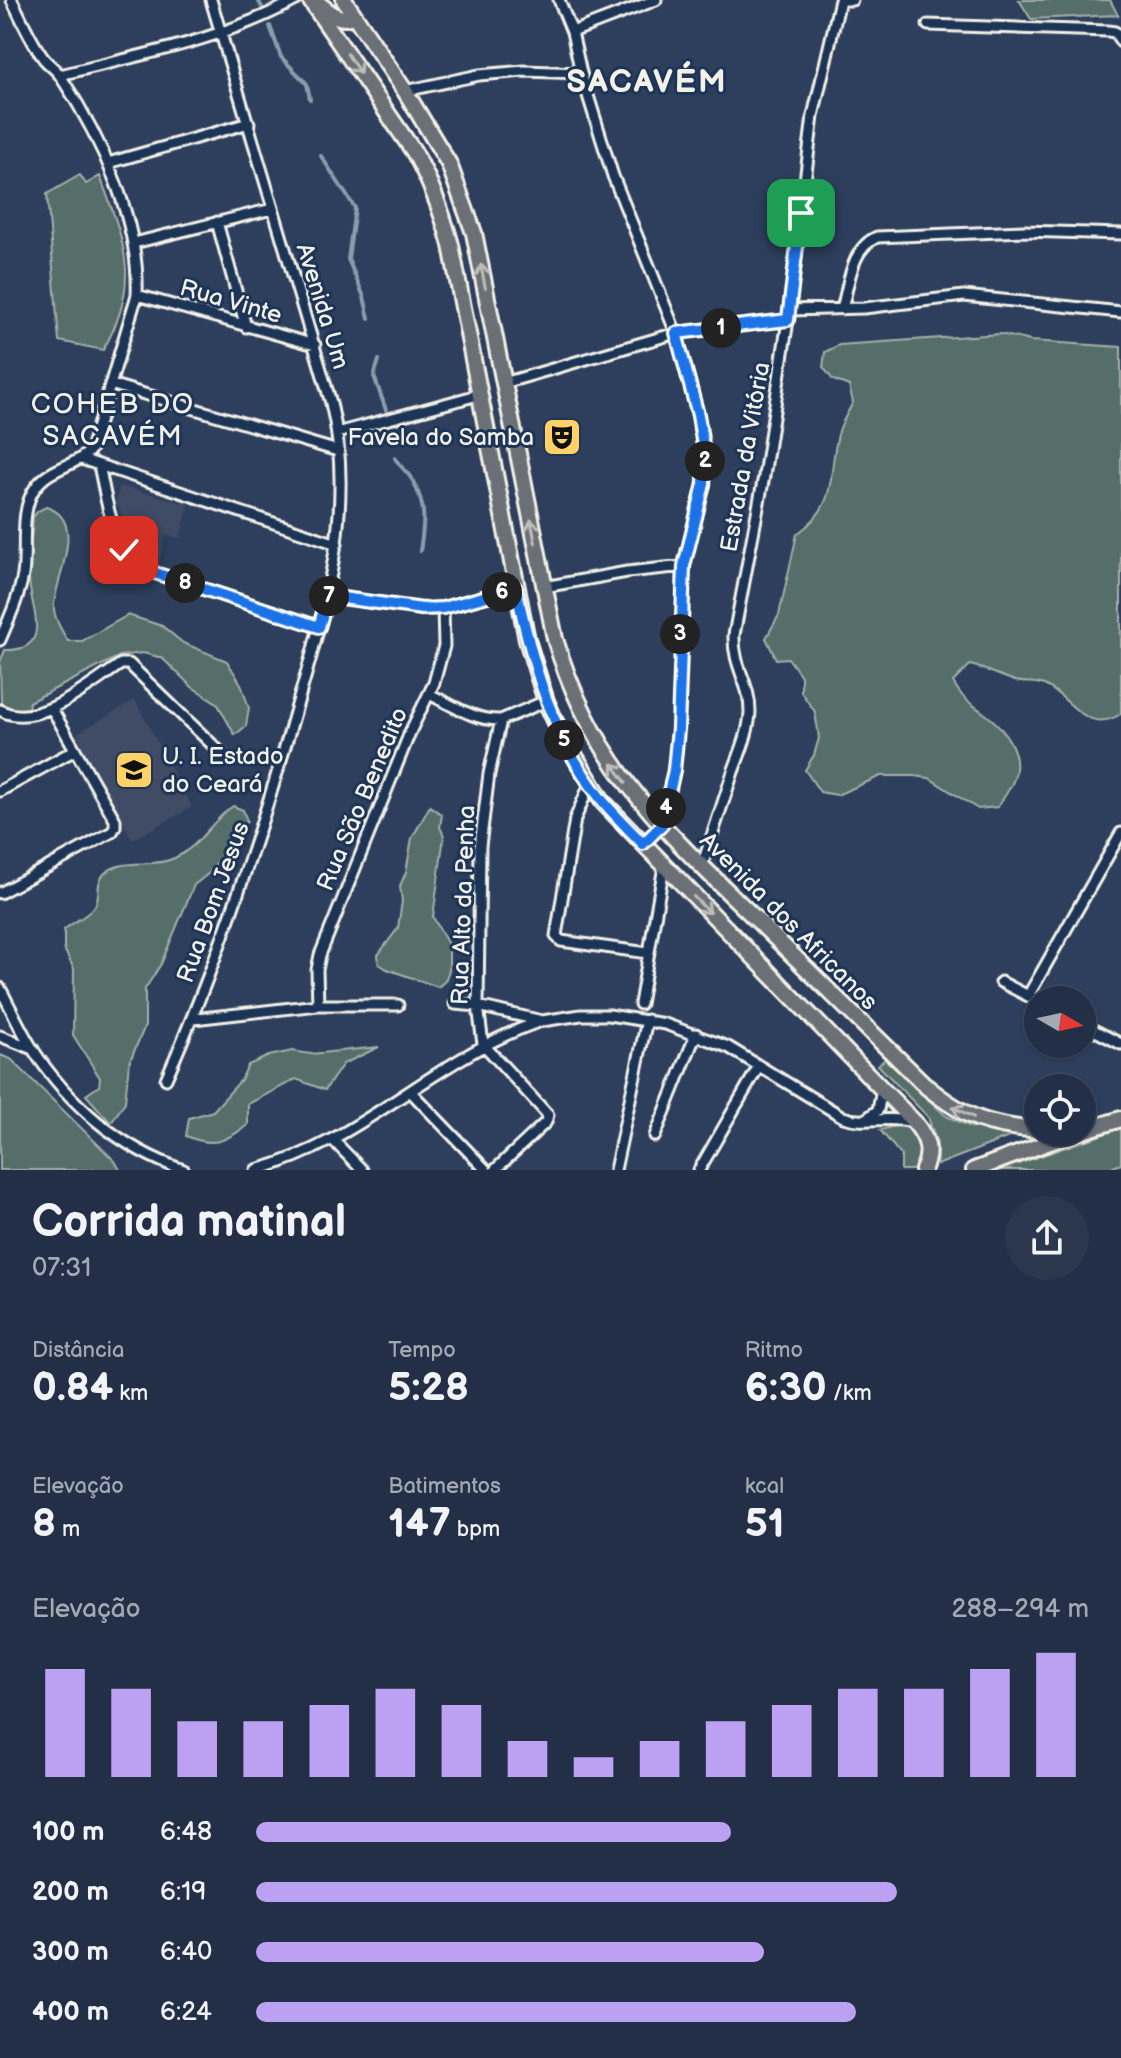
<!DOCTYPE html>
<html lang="pt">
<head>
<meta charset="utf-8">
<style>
	:root { --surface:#222f46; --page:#2a374d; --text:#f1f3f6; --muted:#a2a9b3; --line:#3f4a5f; --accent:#bca0f2 }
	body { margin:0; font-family:"Balsamiq Sans",sans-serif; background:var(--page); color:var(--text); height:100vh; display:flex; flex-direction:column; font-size:30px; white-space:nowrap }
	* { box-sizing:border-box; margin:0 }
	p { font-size:26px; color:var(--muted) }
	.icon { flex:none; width:44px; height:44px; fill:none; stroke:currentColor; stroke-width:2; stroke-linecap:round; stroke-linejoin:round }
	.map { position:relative; height:1170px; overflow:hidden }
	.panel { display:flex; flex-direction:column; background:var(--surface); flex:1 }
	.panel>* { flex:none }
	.needle { width:52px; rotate:99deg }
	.controls { position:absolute; left:1024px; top:986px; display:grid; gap:16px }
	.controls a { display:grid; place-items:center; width:72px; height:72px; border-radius:50%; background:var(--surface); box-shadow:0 2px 6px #0004,0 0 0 2px var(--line); font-size:40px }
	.pin { position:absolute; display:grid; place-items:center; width:68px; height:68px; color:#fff; margin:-34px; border-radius:16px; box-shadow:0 4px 12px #0006 }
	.km { position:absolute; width:40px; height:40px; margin:-20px; border-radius:50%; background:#222; color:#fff; font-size:22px; line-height:40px; text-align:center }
	.round { display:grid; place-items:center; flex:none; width:84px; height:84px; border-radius:42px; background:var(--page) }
	.head { display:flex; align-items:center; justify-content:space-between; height:136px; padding:0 32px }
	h1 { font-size:44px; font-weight:600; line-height:60px }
	.stats { display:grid; grid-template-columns:repeat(3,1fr); gap:12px; height:136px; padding:8px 32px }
	.stats div { display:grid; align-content:center }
	.stats b { font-size:40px; font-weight:600 }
	.stats small { font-size:22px; font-weight:400 }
	.stats p { font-size:22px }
	.chart { height:224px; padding:16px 32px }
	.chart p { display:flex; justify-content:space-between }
	.chart svg { width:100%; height:144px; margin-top:8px; stroke:var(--accent); stroke-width:6 }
	ul { padding:0 32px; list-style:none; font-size:26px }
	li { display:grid; grid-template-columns:128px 96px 1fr; align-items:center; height:60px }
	li i { height:20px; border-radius:10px; background:var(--accent) }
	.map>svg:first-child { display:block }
</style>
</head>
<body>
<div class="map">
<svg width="1121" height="1170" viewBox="0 0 1121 1170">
	<rect width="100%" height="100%" fill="#2d3f5d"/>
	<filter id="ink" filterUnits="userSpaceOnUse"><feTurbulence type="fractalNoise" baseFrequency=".0125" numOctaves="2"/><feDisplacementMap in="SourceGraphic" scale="16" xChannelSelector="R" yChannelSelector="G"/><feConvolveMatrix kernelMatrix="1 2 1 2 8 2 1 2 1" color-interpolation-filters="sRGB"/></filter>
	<g filter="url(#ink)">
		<path fill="#404b65" d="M120,486l69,18 -9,34 -14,-3 -8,31 -20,-10 -4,-7 -18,-48z
			M135,700l57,107 -60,33 -56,-106z"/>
		<path fill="#566e6a" stroke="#a5b0a9" stroke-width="2" d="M1019,0h91l8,15 -87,4z
			M80,175l6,9 14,-8c25,68 42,107 3,174l-44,-9 -12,-147z
			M1000,334l31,7 90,6v367c-36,22 -49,-17 -77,-29 -10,-4 -22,-1 -32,-5 -14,-5 -27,-11 -42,-15l-17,17c11,19 14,18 31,31 20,14 39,40 30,66 -3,9 -11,19 -16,28l-20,2 -49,-31 -15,-2h-33l-44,19 -17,-3 -15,-22 9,-15 5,-17 -4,-26 -14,-20v-16l-13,-18 -12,1 -10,-21 13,-23 18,-81c44,-31 29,-59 42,-103 3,-10 10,-20 14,-29l-4,-16 -16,-6 -10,-13 2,-15 14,-7z
			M46,507c42,12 10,70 8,98 -1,12 8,26 14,36h14l46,-26 34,11 21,17 44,18 14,23 8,24 -3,18 -11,9 -18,-32 -25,-16 -30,-29 -19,-5 -23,3 -91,46 -1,7 -13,2 -14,-8 -1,-41 5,-12c50,1 25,-42 24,-71 -1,-20 3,-42 4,-62l5,-6z
			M233,806l10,4 4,11 -38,52 -15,12 -33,79 -16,25v37l-16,37 -4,39 -14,21 -25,-28 13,-9 1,-8 -27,-43 1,-66 -10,-20v-19c9,-9 23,-13 30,-23 8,-11 0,-24 11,-34 17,-15 46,-5 67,-14 27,-10 38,-38 61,-53z
			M430,806l12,9 -2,12 4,9 -11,81 16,29v24l-4,11 -7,6 -51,-18 -8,-5 -1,-9 20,-27 4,-27 -2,-15 6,-14 6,-34z
			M379,1047l-36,17 -18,26 -29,-11 -48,25v21c-23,16 -33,23 -62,11l3,-18 24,-7 28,-31 7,-15 21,-9 23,-5 19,3z
			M0,1055l11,4 104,102 5,9h-120z
			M885,1059l61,57 25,11 38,6v4l-72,28v-22l-9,-26 -50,-52z
			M900,1125l8,2c12,12 16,27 7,43h-14v-15l-21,-25z
			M1121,1128v36l-15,6h-106z"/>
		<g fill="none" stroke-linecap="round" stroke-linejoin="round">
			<path stroke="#869fab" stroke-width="4" d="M258,0l5,9
				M270,26l11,31 26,27 3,15
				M321,156l34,52 -7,51 16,38 5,21
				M379,360l-5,16 12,34
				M395,458c5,9 15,16 19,25 13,26 10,41 6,68"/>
			<defs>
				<path id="street" d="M559,0l13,32 9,41 32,103 63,157 22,82 7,43 -1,26 -20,82 -6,163 -4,41 -12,55
					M840,0h12
					M928,25l180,6 7,1 6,10
					M572,32l84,-32
					M60,75c80,-20 163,-35 236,-75
					M405,91l74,-16 45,-4 57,2
					M108,163l141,-40
					M217,222l29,105
					M134,243l138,-34
					M137,295l178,50
					M842,309c7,-25 9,-61 35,-72l147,-6 97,3
					M789,310l75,-2 100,-12 157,16
					M504,383l172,-50 112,-13
					M110,384l228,67
					M337,433l141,-38
					M81,459l256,85
					M99,465c8,36 12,85 47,105l173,57
					M544,587l83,-15 57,-6
					M328,596l94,13 21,-1 73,-20
					M0,640c9,-21 19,-43 23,-65 4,-27 -4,-64 12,-87 15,-22 42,-21 56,-39l46,-154c3,-74 -36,-157 -76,-218 -4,-7 -11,-11 -17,-18 -13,-17 -22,-39 -32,-59
					M429,694c23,11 46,27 72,26l45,-19
					M0,710c37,21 92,-27 121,-46h8l92,89
					M590,784l-15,35 -19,117 5,5 87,12
					M0,791l75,-41
					M702,866c10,-31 21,-63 31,-94 7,-19 16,-39 17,-60 0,-30 -17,-44 -16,-77l30,-159 24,-156 25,-204 27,-116
					M0,893l112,-61 3,-5v-7l-63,-111
					M1001,982l37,19
					M0,988c11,20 20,41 32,60 36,56 89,101 152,122
					M1028,996l93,-163
					M455,1004l23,2 64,15 39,-6h28l56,9 63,23 115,70c23,8 45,-2 69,5
					M640,1004l24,-138
					M318,1005l-1,-35 3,-15 91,-225 23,-47 10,-37 -1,-38
					M193,1019l125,-14h80
					M1082,1024l39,20
					M0,1036l33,13
					M166,1079c50,-113 89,-230 124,-349 30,-106 68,-215 41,-327l-120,-403
					M411,1092l75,78
					M866,1119l12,-9 4,-21
					M655,1136l41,-102
					M332,1139l30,31
					M256,1170c105,-27 181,-114 283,-148
					M495,1170l51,-48 2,-7 -65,-71 -5,-38 2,-160 9,-72 12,-54
					M615,1170l32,-150
					M699,1170l60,-104"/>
				<path id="primary" d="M310,0l104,152c17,30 28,60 37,93l76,395 19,61 13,29 44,72 312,321c12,15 17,28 8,47
					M344,0l61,91 44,73 25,69 81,406c39,131 113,194 207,286 55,54 110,108 165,162 38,31 62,39 111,43
					M316,2c13,8 22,22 38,13
					M1082,1131l39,-12
					M974,1170l103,-38"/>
			</defs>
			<use href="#street" stroke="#f4f1e8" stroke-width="15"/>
			<use href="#primary" stroke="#f4f1e8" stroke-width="20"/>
			<use href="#street" stroke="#1d3557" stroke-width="9"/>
			<use href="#primary" stroke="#6b6f75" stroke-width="14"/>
		</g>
		<defs><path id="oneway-shaft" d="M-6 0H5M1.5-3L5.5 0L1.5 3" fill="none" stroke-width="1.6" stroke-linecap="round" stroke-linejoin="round" transform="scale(2)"/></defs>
		<g stroke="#bdbdba">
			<use href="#oneway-shaft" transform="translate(354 64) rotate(56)"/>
			<use href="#oneway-shaft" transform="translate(483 276) rotate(-101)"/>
			<use href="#oneway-shaft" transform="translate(533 531) rotate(-101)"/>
			<use href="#oneway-shaft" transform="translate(619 773) rotate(-126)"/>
			<use href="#oneway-shaft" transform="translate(702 905) rotate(45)"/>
			<use href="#oneway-shaft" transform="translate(963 1112) rotate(-153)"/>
		</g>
	</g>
	<g fill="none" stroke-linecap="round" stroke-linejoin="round" filter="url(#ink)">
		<defs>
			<path id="route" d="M124,550l9,12 13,8 173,57 9,-31 94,13 21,-1 73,-20c16,75 36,149 85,211 13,16 28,30 42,45l19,-19 12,-55 4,-41 6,-163 20,-82 1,-26 -7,-43 -22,-82 112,-13 13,-107"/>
		</defs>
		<use href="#route" stroke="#fff" stroke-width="16"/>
		<use href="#route" stroke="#1a73e8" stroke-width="10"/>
	</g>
	<defs>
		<symbol id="theatre-square" viewBox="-11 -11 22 22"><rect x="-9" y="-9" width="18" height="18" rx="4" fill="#ffd166" stroke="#1d3557"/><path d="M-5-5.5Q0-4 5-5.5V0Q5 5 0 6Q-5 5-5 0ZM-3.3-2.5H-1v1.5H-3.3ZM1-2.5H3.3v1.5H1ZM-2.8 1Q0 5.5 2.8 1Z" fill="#111"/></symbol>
		<symbol id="school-square" viewBox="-11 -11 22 22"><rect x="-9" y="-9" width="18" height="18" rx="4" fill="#ffd166" stroke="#1d3557"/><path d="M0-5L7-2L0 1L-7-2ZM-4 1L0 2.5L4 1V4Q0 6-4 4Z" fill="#111"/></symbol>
	</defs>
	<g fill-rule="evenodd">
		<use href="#theatre-square" x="540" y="415" width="44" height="44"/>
		<use href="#school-square" x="112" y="748" width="44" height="44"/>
	</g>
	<g text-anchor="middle" stroke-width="6" stroke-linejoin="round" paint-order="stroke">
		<g font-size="24" fill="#f4f1e8" stroke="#1d3557">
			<text transform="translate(231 301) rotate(16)" y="8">Rua Vinte</text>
			<text transform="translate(323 306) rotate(73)" y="8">Avenida Um</text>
			<text transform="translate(745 457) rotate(-80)" y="8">Estrada da Vitória</text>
			<text transform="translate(362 799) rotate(-67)" y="8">Rua São Benedito</text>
			<text transform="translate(213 902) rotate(-70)" y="8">Rua Bom Jesus</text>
			<text transform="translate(463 905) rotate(-88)" y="8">Rua Alto da Penha</text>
			<text transform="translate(789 921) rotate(45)" y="8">Avenida dos Africanos</text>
		</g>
		<g font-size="24" fill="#f4f1e8" stroke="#1d3557" text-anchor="end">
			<text x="534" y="445">Favela do Samba</text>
			<text x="162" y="764" text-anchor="start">U. I. Estado<tspan x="162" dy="28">do Ceará</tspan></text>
		</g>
		<g font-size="28" letter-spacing="2" fill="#f4f1e8" stroke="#1d3557">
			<text x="113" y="413">COHEB DO<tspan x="113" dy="32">SACAVÉM</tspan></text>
		</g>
		<g font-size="32" font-weight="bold" letter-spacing="2" fill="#f4f1e8" stroke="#1d3557">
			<text x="647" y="92">SACAVÉM</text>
		</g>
	</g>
</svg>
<div class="controls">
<a><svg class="needle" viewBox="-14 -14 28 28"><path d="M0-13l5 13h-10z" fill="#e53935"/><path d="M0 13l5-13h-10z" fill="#a2a9b3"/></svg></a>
<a><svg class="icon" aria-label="locate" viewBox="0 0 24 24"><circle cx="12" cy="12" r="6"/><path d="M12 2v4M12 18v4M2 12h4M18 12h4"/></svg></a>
</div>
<div class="pin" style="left:801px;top:213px;background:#1e9e55"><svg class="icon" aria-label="arrive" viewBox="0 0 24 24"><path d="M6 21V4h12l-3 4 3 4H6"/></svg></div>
<div class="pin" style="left:124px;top:550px;background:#d93025"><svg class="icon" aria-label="check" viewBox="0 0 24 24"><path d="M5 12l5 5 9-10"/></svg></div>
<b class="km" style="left:721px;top:328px">1</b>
<b class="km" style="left:705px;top:461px">2</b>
<b class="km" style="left:680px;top:634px">3</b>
<b class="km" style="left:666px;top:808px">4</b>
<b class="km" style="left:564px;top:740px">5</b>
<b class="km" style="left:502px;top:592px">6</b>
<b class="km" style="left:329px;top:596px">7</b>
<b class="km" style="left:185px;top:583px">8</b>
</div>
<section class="panel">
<div class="head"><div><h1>Corrida matinal</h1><p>07:31</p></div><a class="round"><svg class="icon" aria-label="share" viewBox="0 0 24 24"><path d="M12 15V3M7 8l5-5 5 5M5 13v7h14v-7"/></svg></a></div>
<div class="stats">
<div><p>Distância</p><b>0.84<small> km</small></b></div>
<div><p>Tempo</p><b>5:28</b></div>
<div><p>Ritmo</p><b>6:30<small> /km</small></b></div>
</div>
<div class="stats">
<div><p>Elevação</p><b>8<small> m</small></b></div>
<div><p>Batimentos</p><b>147<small> bpm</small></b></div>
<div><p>kcal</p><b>51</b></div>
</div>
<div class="chart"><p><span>Elevação</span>288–294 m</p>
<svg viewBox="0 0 160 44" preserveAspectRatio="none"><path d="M5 44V11M15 44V17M25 44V27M35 44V27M45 44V22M55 44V17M65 44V22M75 44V33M85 44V38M95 44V33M105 44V27M115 44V22M125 44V17M135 44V17M145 44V11M155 44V6"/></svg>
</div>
<ul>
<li><b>100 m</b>6:48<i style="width:57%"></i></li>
<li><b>200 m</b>6:19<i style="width:77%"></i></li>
<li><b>300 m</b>6:40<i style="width:61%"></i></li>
<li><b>400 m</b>6:24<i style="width:72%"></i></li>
</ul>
</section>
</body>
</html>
